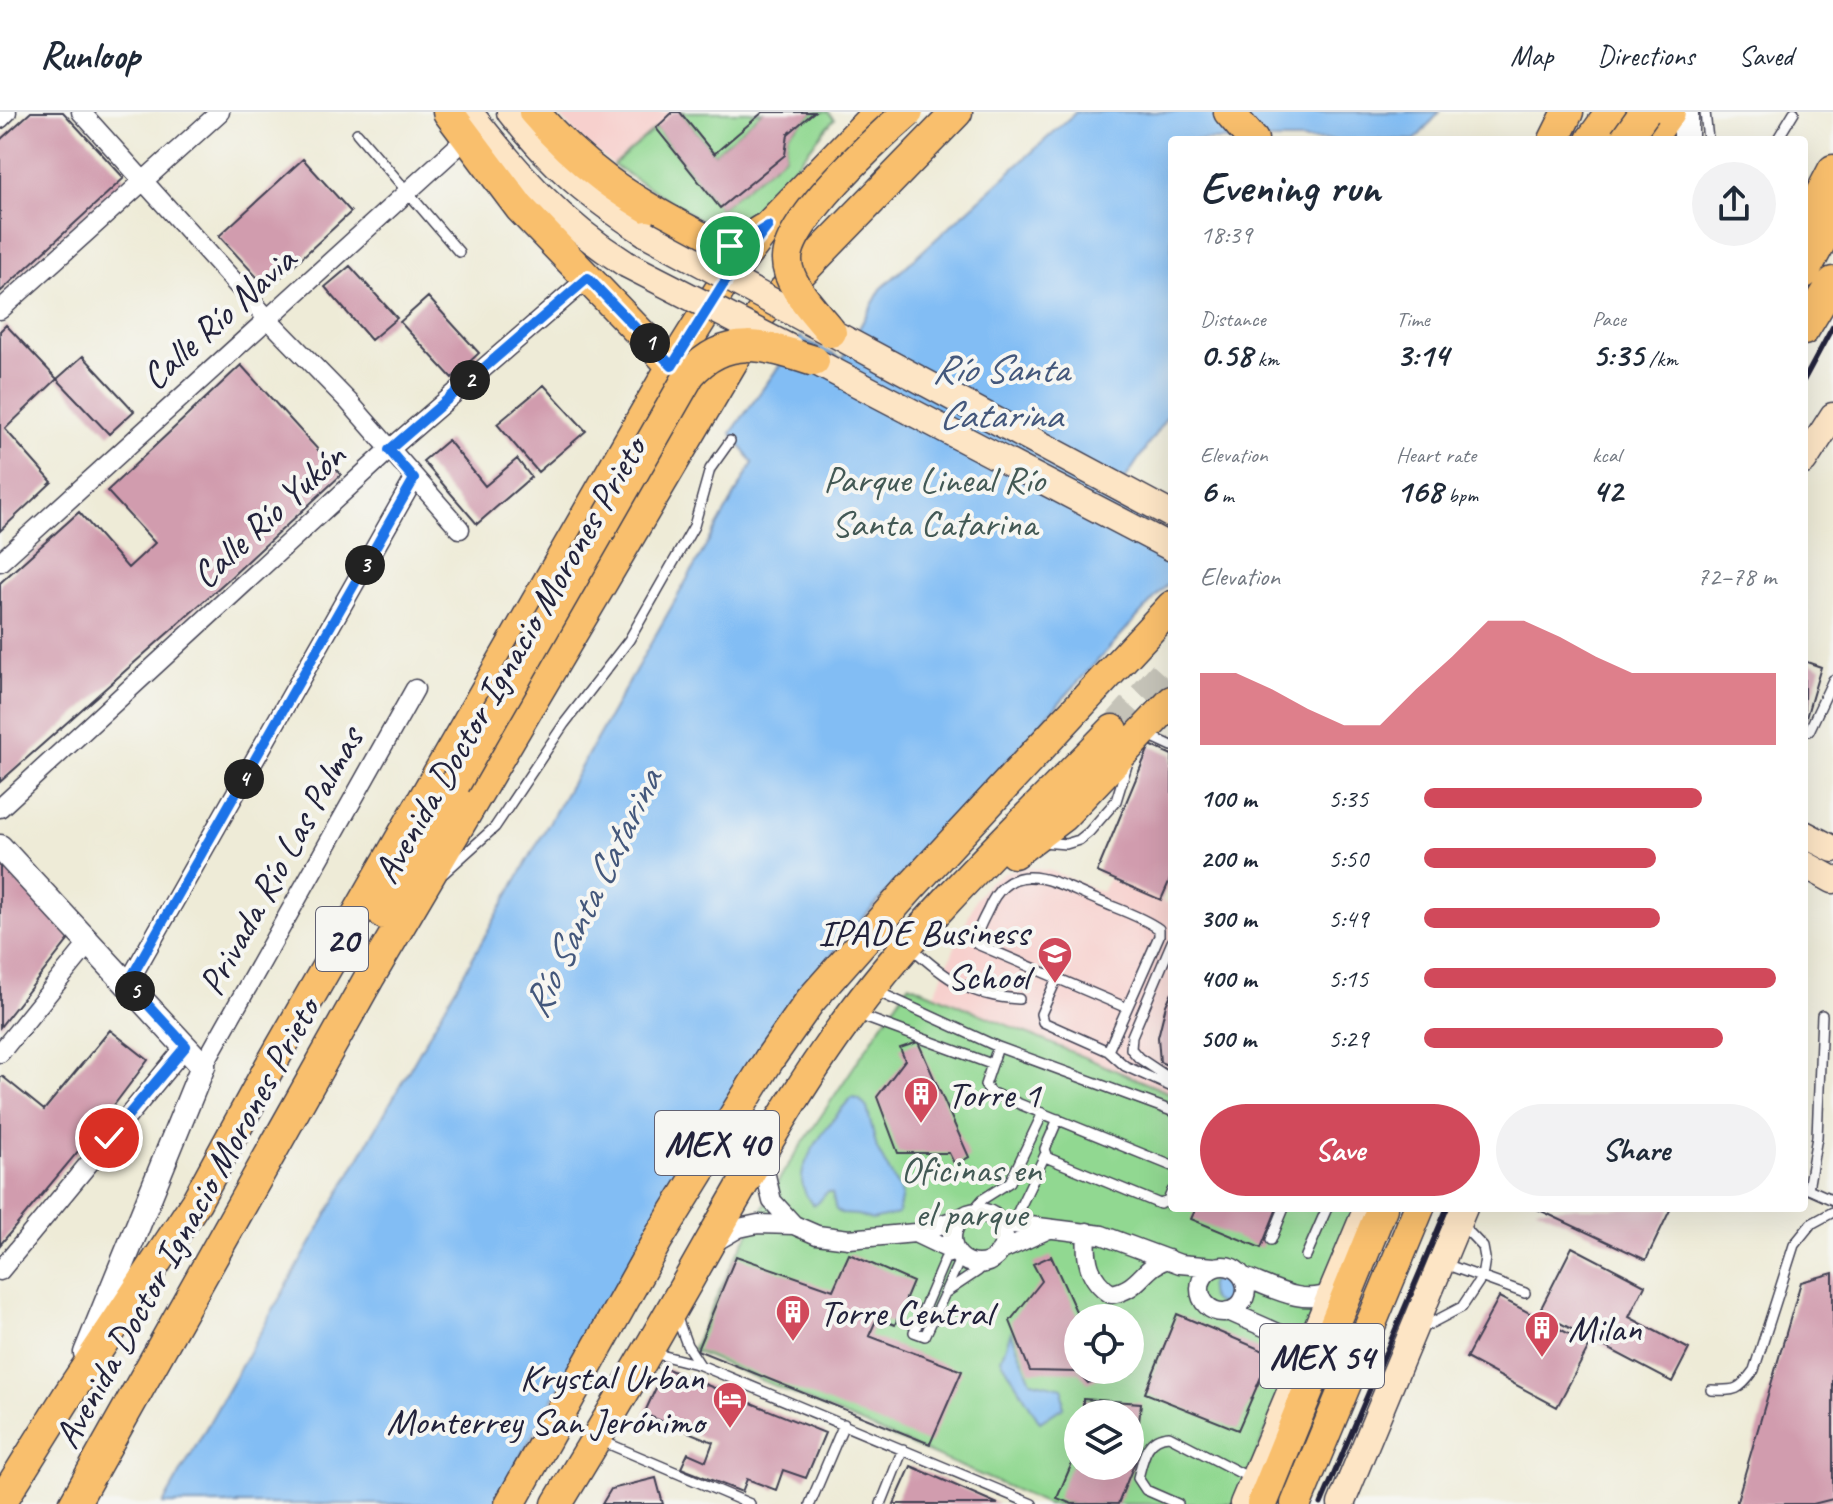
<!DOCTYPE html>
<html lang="en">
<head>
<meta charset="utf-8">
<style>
	:root { --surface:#fff; --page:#f2f2f3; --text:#1f2937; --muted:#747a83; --line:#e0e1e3; --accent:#d1495b }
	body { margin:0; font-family:Caveat,sans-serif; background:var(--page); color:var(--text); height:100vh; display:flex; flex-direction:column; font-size:30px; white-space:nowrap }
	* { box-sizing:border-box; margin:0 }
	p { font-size:26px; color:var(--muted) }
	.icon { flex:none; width:44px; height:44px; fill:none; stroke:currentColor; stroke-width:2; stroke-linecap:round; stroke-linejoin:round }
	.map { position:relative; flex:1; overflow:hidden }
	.sheet { position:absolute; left:1168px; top:24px; width:640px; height:1076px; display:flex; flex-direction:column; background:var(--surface); border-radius:8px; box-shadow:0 8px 32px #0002 }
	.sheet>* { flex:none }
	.controls { position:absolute; left:1064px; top:1192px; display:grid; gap:16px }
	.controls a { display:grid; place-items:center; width:80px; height:80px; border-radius:50%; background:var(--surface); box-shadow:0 8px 32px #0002; font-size:40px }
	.pin { position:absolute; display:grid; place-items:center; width:68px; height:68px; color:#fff; margin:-34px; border:4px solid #fff; border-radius:50%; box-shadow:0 2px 8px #0007 }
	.km { position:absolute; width:40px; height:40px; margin:-20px; border-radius:50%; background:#222; color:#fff; font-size:22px; line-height:40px; text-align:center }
	.round { display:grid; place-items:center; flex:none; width:84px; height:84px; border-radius:42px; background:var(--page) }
	.overview { display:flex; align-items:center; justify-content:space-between; height:136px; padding:0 32px }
	h1 { font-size:44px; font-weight:700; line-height:60px }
	.figures { display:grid; grid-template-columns:repeat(3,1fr); gap:12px; height:136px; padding:8px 32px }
	.figures div { display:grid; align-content:center }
	.figures b { font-size:34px; font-weight:700 }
	.figures small { font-size:22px; font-weight:400 }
	.figures p { font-size:22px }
	.chart { height:224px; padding:16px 32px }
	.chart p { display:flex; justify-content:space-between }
	.chart svg { width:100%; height:144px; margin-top:8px; fill:var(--accent); opacity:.7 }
	.button { display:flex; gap:16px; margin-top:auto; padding:16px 32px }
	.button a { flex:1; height:92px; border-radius:48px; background:var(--accent); color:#fff; font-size:32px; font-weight:700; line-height:92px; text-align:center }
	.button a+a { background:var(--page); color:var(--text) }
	ul { padding:0 32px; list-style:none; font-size:26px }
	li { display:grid; grid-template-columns:128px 96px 1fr; align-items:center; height:60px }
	li i { height:20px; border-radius:10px; background:var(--accent) }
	header { display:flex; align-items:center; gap:48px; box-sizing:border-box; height:112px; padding:0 40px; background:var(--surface); border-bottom:2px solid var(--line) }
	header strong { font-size:38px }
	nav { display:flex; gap:44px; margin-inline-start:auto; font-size:28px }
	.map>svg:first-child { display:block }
</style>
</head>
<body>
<header>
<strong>Runloop</strong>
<nav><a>Map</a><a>Directions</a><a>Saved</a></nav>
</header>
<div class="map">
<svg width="1833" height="1392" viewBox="0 0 1833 1392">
	<rect width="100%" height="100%" fill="#f6f6f2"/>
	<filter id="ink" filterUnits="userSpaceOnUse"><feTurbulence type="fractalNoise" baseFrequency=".0125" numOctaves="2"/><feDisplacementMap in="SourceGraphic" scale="16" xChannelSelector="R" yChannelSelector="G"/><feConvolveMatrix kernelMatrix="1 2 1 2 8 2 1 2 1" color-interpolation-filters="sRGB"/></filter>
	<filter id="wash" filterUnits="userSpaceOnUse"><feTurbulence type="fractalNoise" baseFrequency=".006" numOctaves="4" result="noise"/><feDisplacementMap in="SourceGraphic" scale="32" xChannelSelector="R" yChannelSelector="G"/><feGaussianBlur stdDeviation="1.8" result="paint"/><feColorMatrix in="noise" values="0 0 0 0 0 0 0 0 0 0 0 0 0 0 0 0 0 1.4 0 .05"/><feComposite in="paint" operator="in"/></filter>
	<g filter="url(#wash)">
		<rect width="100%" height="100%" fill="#eeebd7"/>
		<path fill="#f7d0cd" d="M556,0h117l-60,53 -32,-26z
			M1023,755l28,4 51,21 7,-13 63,26v189l-238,-99 42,-96 13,-17 16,-10z"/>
		<path fill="#91d891" stroke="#5a7d66" stroke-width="2" fill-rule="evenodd" d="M680,0h83l-49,42z
			M814,0h14l6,7 -87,105 -30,6 -104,-65 43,-37 64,80 65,-52 3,-22z
			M909,872l263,110v114h185l-121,296h-189l-355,-154 44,-94 47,-83zM1078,1206h52v52h-52zM1078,1302h52v52h-52z"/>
		<path fill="#82bdf4" stroke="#527098" stroke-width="2" d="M1076,0h364l-25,28h-243v269l-62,93 62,34v43l-326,358 -83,107 -87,136 -182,324h-331l590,-1041 -22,-30 69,-96 42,22 39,-70z
			M851,986l8,1 8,9 10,41 25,46 -4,19 -26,6 -14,-5 -16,-1 -6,-4 -4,-17 -5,-1 -9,11 -5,2c-5,-6 -10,-15 -11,-24 -2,-23 34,-66 49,-83z
			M1209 1178a14 14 0 1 1 28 0a14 14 0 1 1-28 0Z
			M1011,1220l20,49 32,7v19l-23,15 -39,-63z"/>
		<g id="blocks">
			<path fill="#d19cae" d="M31,0h32l61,66 -124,114v-152z
				M673,0h7l34,42 49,-42h51l-26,22 -3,21 -65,53 -64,-80z
				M303,47l48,53 -83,77 -49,-53z
				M350,154l47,52 -26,22 -46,-53z
				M428,185l51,56 -27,25 -52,-56z
				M6,213l51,54 -52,50 47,53 -52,49v-200z
				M83,244l51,55 -25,23 -52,-55z
				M241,253l100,110 -109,101 -232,206v-199l79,-71 49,56 27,-25 -48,-52z
				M544,273l42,46 -48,41 -41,-48z
				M448,328l37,46 32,-27 14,18 -54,47 -54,-63z
				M1804,549l17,6 -16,54 -1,-1z
				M1150,633l22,10v120l-11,25 -64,-28z
				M0,751l70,75 -70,89z
				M1172,880v75l-12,-5 -2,-25 8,-32z
				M110,918l38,30 -58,77 -90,108v-167l2,-2 42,34z
				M918,930l51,115 -14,8 -6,-12h-51l-21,-56 28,-37 -5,-12z
				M1196,1096h81l-16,40 -70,-29z
				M1535,1096h136l-25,52z
				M1572,1135l73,38 -16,32 60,32 -17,33 -133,-70z
				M849,1142l64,28 -18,43 -18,-7 -8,18 93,35 -32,73 -233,-94 39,-94 97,34z
				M1051,1144l28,62 -1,52h25l2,5 -17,8 -10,-11 -48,-1 -20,-50 32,-40 -9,-17z
				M1833,1161v226l-20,5h-77l65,-222z
				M1499,1185l91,48 -33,62 -91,-49z
				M1177,1202l94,40 -33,76 -93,-37z
				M665,1256l160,65 -19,45 -23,-8 -7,20 -29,-11 -5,13 -61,-24 7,-15 18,8 7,-19 -69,-28z
				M1083,1287l58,4 -6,59 -17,42h-46l-15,-6 21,-49v17h52v-52h-47z
				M911,1354l87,38h-104z
				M656,1366l7,26h-61l9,-15z"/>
		</g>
	</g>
	<g filter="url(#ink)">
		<use href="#blocks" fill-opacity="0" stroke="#414052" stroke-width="2"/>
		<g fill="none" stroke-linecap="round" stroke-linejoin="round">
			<path stroke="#c5c3b8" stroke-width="30" stroke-dasharray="30 15" stroke-linecap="butt" d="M1113,618l59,-66"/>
			<defs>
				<path id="service" d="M1705,0l3,28
					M357,21l102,119
					M1777,28l17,-28
					M1809,619l24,-51
					M1146,622l26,12
					M1042,730l24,2 13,-4 10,-8 27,-31 12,-39
					M444,761l51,-46 69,-103 65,-84 65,-114 16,-57 20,-28
					M1172,830l-40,94 -1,13 8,9 33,22
					M910,834c36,33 59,50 109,53
					M1057,866l-16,36 2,8 65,29 17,15 47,21
					M874,878l124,57
					M856,902l135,50
					M1108,939l51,-115v-7c-18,-13 -42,-20 -62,-29 -39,-16 -86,-47 -109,10 -5,10 -13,23 -11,34l150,64
					M1172,999l-174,-64 -13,38 5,7 182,74
					M1058,1007l-13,30 3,9 112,46 8,-3 4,-10
					M1804,1075l29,13
					M1808,1077l9,-52 5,-122
					M971,1101l12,-14 27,-17 33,-69
					M1013,1110l32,-67
					M1271,1128l13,-32
					M958,1143l-13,4 -31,73 11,4 20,-43 33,-22 8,-9
					M1306,1144l21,-48
					M1442,1151l83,30
					M946,1178l15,-33
					M677,1206l10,27 13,20
					M1420,1217l42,-22 20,-30 3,-19 -2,-11 -21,-22
					M653,1241l47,12 332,139
					M1711,1278c25,1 28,1 43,-20l40,-125 17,-21 22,-12
					M602,1329l148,63
					M810,1392l34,-80
					M881,1392l22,-55
					M1178,1392l-32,-14 -8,-12c5,-19 8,-41 31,-42l81,42"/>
				<path id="minor" d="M81,0l186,206 82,84 111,127
					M0,7l7,-7
					M0,198l220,-198
					M0,450l458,-416 10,-19
					M0,696l389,-358 199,-172
					M128,871l286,-504
					M0,941l89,-110
					M203,954l212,-377
					M761,1042l11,47 22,24
					M952 1126a26 26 0 1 1 52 0a26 26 0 1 1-52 0Z
					M998,1110l104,13 78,29 34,3
					M1087,1120c-2,26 1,47 24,62 31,-5 31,-28 57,-35
					M915,1121l42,20
					M715,1130l24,-14 19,-4 36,1 23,10 32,4 66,-6 46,-15
					M1000,1139l49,-22
					M1200 1177a23 23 0 1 1 46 0a23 23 0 1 1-46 0Z
					M0,1159l186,-225
					M1244,1165c27,10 60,30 88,15
					M1228,1199l68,30 10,11"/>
				<path id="tertiary" d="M1686,0v28
					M0,735l203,219 -117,287"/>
				<path id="secondary" d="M469,0c49,62 89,109 157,152
					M510,0c43,55 79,84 137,122
					M831,220l341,183
					M814,249l358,187
					M1804,349l29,-45
					M1804,722l29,15
					M1804,752l29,16
					M1243,1392l124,-296
					M1341,1392l123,-296"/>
				<path id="primary" d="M448,0l72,96 152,158
					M534,0c45,54 94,87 156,119 12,6 27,17 40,15 12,-2 23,-11 33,-17
					M1804,114l29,-56
					M1804,161l29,-54
					M1804,218l29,-48
					M384,802l71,-130
					M0,1392l70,-112 126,-190 74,-136 402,-700 50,-80 46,-60 110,-114
					M74,1392l295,-526 391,-663 197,-203
					M1262,1392l120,-296
					M1296,1392l123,-296"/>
				<path id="trunk" d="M1229,0l24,28
					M1554,28l14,-28
					M1591,28l20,-28
					M1650,28l20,-28
					M1014,741l49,-37 109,-115
					M510,1392l148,-265 112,-181 40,-57 100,-113 262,-282
					M557,1392c45,-74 89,-149 132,-225 52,-91 102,-184 165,-268 76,-102 171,-190 259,-281"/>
			</defs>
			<use href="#service" stroke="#414052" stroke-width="12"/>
			<use href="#minor" stroke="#414052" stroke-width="21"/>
			<use href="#tertiary" stroke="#414052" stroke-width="27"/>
			<use href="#secondary" stroke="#414052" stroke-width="29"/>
			<use href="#primary" stroke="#414052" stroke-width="33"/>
			<use href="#trunk" stroke="#414052" stroke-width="33"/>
			<use href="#service" stroke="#fff" stroke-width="9"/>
			<use href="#minor" stroke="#fff" stroke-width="18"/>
			<use href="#tertiary" stroke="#fff" stroke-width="24"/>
			<use href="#secondary" stroke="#fde5c5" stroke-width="26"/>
			<use href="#primary" stroke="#f9bf6d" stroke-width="30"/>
			<use href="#trunk" stroke="#f9bf6d" stroke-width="30"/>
			<path stroke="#22223b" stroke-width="5" d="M1804,268l29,-54
				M1321,1392l126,-296"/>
			<defs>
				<path id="secondary-bridge" d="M647,122l180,97
					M626,152l164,84"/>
				<path id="primary-bridge" d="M831,220c-15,-19 -45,-48 -44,-73 1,-39 91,-121 121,-147
					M455,672l235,-410c37,-42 77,-28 124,-13"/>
				<path id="trunk-bridge" d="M1625,28l20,-28"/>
			</defs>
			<use href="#secondary-bridge" stroke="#414052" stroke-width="29" stroke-linecap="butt"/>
			<use href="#primary-bridge" stroke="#414052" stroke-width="33" stroke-linecap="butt"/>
			<use href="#trunk-bridge" stroke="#414052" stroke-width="33" stroke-linecap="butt"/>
			<use href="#secondary-bridge" stroke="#fde5c5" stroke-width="26"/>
			<use href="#primary-bridge" stroke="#f9bf6d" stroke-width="30"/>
			<use href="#trunk-bridge" stroke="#f9bf6d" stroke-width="30"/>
		</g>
	</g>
	<g fill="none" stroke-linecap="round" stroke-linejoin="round" filter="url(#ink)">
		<defs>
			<path id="route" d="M109,1026l77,-92 -58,-63 286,-504 -25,-29 199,-172 84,88 50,-80 46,-60 -27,17 -11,3"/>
		</defs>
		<use href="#route" stroke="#fff" stroke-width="16"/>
		<use href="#route" stroke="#1a73e8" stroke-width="10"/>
	</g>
	<defs>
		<symbol id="university-pin" viewBox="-11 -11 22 30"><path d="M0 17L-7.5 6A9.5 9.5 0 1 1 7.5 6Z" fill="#d1495b" stroke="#f6f6f2"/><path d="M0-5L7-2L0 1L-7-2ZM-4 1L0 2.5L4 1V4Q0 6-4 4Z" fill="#fff"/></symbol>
		<symbol id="building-pin" viewBox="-11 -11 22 30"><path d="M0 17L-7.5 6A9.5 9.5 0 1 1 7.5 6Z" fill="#d1495b" stroke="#f6f6f2"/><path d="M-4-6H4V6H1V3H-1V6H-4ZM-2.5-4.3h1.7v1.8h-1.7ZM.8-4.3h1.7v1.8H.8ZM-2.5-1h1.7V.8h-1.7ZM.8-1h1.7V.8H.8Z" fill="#fff"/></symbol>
		<symbol id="hotel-pin" viewBox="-11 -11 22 30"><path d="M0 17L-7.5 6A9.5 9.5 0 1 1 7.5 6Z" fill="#d1495b" stroke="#f6f6f2"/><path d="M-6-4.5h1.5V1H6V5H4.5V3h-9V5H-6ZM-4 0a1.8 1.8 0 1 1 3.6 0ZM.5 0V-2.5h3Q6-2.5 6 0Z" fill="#fff"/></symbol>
	</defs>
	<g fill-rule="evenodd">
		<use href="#university-pin" x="1035" y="822" width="40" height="54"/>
		<use href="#building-pin" x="901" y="962" width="40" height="54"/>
		<use href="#building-pin" x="773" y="1180" width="40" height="54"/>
		<use href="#building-pin" x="1522" y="1196" width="40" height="54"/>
		<use href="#hotel-pin" x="710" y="1267" width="40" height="54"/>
	</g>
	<g text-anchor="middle" stroke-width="8" stroke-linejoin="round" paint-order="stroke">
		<g fill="#f6f6f2" stroke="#626272" stroke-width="2">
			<rect x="316" y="795" width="52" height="64" rx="6"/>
			<rect x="655" y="999" width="124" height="64" rx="6"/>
			<rect x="1260" y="1212" width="124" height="64" rx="6"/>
		</g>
		<g font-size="36" font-weight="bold" fill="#22223b">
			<text x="342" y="840">20</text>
			<text x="717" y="1044">MEX 40</text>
			<text x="1322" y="1257">MEX 54</text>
		</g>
		<g font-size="38" fill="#22223b" stroke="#f6f6f2">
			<text transform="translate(218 206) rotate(-42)" y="13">Calle Río Navia</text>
			<text transform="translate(268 403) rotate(-43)" y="13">Calle Río Yukón</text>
			<text transform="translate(509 548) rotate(-60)" y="13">Avenida Doctor Ignacio Morones Prieto</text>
			<text transform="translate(280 749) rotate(-61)" y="13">Privada Río Las Palmas</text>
			<text transform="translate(186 1111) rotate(-61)" y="13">Avenida Doctor Ignacio Morones Prieto</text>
		</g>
		<g font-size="38" fill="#435955" stroke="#f6f6f2">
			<text x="934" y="380">Parque Lineal Río<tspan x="934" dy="44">Santa Catarina</tspan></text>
			<text x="971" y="1070">Oficinas en<tspan x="971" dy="44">el parque</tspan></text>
		</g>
		<g font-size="38" fill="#22223b" stroke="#f6f6f2" text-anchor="start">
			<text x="1029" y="833" text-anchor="end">IPADE Business<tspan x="1029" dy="44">School</tspan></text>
			<text x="947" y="995">Torre 1</text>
			<text x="819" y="1213">Torre Central</text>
			<text x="1568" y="1229">Milan</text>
			<text x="704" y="1278" text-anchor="end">Krystal Urban<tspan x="704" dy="44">Monterrey San Jerónimo</tspan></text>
		</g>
		<g font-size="40" font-style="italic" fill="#44587c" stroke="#f6f6f2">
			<text x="1000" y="270">Río Santa<tspan x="1000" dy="46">Catarina</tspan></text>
			<text transform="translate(591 781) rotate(-64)" y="14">Río Santa Catarina</text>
		</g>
	</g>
</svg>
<div class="controls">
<a><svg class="icon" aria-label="locate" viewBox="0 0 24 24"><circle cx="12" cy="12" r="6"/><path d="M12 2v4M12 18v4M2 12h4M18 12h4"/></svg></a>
<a><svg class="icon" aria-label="layers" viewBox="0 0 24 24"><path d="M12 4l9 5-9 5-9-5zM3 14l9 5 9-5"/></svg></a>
</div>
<div class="pin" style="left:730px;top:134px;background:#1e9e55"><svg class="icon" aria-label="arrive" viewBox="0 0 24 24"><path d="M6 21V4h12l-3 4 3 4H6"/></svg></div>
<div class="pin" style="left:109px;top:1026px;background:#d93025"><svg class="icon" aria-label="check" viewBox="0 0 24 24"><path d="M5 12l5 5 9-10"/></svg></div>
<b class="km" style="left:650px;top:231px">1</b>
<b class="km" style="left:470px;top:268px">2</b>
<b class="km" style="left:365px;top:453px">3</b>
<b class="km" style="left:244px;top:667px">4</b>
<b class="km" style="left:135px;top:879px">5</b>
<section class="sheet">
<div class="overview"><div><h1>Evening run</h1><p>18:39</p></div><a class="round"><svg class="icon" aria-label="share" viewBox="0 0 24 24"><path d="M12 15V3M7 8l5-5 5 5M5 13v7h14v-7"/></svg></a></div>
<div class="figures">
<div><p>Distance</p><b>0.58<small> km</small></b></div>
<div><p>Time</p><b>3:14</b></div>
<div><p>Pace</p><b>5:35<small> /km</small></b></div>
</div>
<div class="figures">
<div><p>Elevation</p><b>6<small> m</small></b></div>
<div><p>Heart rate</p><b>168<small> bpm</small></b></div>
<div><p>kcal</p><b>42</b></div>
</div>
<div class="chart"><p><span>Elevation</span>72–78 m</p>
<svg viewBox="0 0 160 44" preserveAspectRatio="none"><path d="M0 44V22L10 22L20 27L30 33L40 38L50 38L60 27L70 17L80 6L90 6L100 11L110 17L120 22L130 22L140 22L150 22L160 22V44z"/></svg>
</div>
<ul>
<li><b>100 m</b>5:35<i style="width:79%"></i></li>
<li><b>200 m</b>5:50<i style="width:66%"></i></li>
<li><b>300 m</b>5:49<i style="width:67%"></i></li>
<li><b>400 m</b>5:15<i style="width:100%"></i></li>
<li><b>500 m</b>5:29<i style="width:85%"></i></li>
</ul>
<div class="button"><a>Save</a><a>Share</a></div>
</section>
</div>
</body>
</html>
